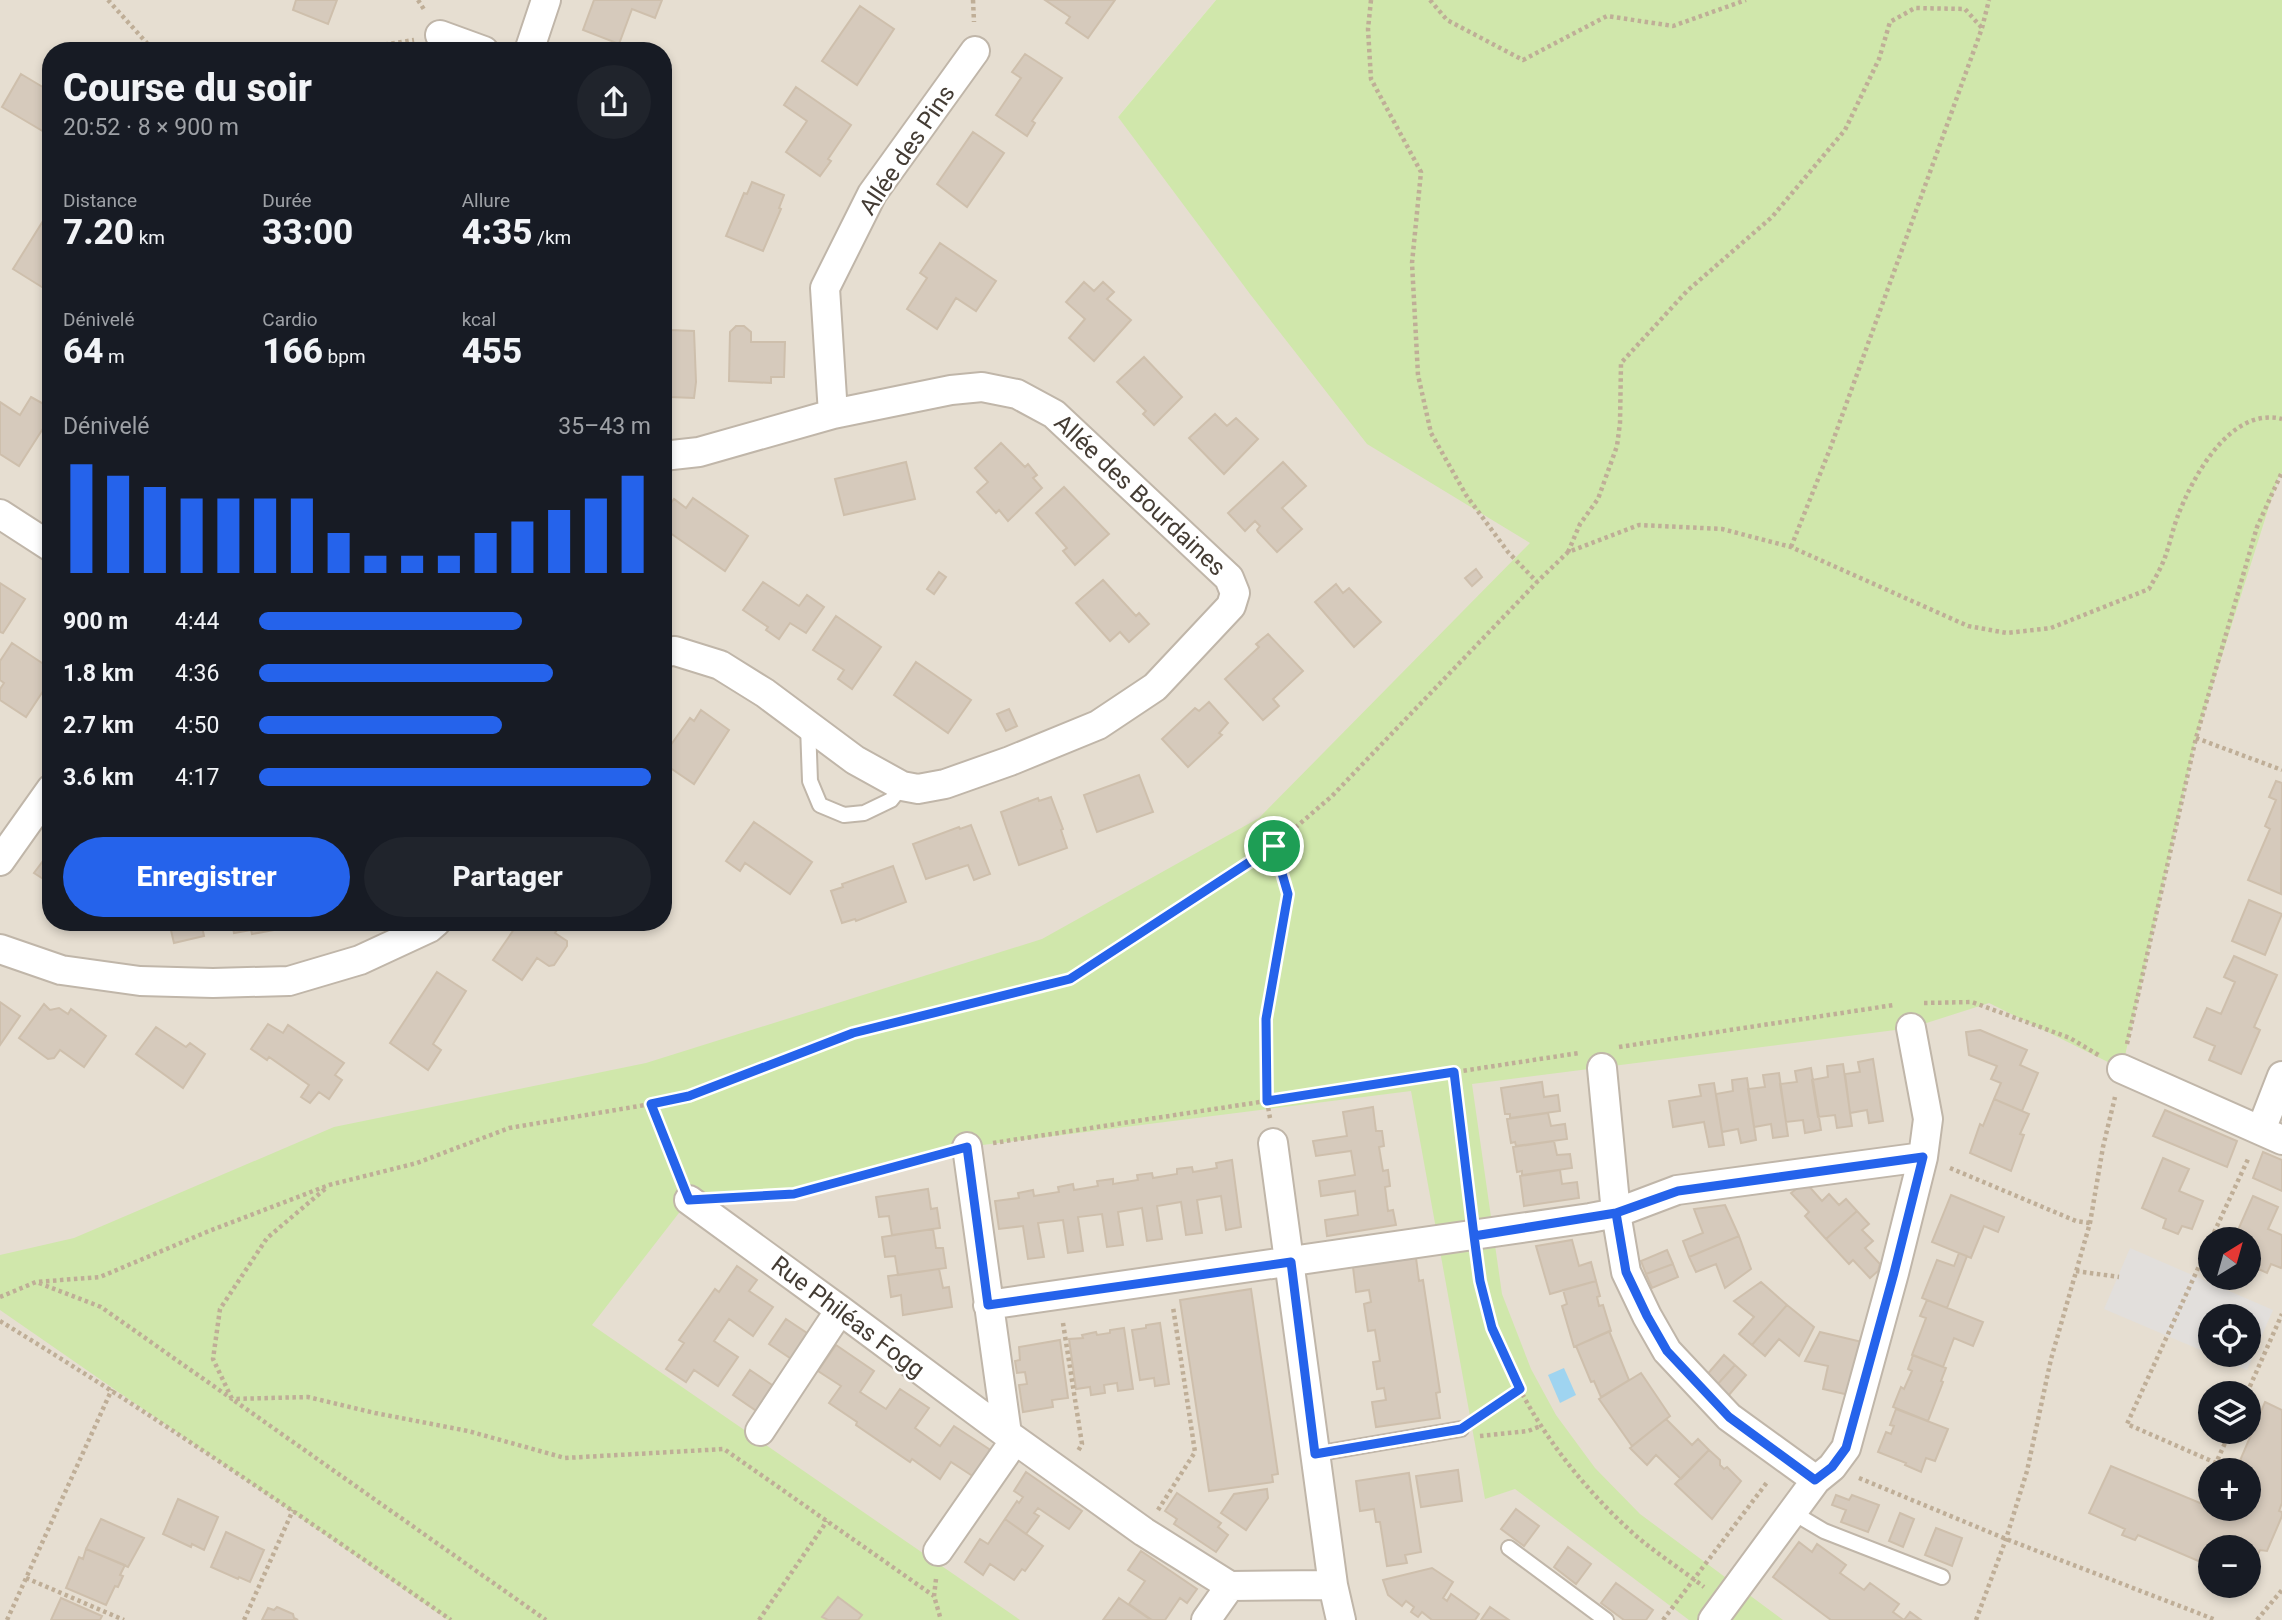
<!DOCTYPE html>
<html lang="fr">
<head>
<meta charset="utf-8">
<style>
	:root { --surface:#171b24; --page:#20242c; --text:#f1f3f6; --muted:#9ea1a6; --accent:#2563eb }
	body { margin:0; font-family:Roboto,sans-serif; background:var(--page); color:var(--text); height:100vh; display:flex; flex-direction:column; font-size:26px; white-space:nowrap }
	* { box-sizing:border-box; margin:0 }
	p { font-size:23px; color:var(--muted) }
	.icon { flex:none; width:38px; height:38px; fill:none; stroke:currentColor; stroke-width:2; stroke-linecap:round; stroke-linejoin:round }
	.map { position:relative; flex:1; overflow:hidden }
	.side { position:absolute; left:42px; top:42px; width:630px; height:889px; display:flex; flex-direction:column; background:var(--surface); border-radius:28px; box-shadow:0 4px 10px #0003 }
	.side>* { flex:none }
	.needle { width:46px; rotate:37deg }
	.buttons { position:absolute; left:2198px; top:1227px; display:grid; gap:14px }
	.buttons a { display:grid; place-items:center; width:63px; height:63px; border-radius:50%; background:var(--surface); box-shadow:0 4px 10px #0003; font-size:35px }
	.pin { position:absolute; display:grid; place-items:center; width:60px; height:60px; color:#fff; margin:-30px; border:4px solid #fff; border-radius:50%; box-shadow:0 2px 7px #0007 }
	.round { display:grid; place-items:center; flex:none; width:74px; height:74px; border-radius:37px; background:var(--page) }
	.head { display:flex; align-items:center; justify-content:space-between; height:119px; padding:0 21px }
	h1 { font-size:38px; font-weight:800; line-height:52px }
	.stats { display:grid; grid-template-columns:repeat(3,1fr); gap:10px; height:119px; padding:7px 21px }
	.stats div { display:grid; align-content:center }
	.stats b { font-size:35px; font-weight:800 }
	.stats small { font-size:19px; font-weight:400 }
	.stats p { font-size:19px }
	.chart { height:196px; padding:14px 21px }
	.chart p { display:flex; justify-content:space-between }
	.chart svg { width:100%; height:126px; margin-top:7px; stroke:var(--accent); stroke-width:6 }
	.primary-button { display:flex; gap:14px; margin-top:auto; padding:14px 21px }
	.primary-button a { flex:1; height:80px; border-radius:42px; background:var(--accent); color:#fff; font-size:28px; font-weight:800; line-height:80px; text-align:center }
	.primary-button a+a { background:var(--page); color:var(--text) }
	ul { padding:0 21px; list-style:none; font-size:23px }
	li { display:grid; grid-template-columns:112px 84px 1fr; align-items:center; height:52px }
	li i { height:18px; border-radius:9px; background:var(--accent) }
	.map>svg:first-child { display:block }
</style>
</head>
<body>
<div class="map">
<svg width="2282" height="1620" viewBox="0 0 2282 1620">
	<rect width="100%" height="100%" fill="#f2ece3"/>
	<path fill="#e6ded1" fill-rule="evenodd" d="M0,0h1216l-98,117 1164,349v1154h-2282zM51,51h612v871h-612zM2210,1239h39v39h-39zM2210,1316h39v38h-39zM2210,1393h39v39h-39zM2210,1470h39v38h-39zM2210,1547h39v39h-39z"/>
	<path fill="#d0e7ab" d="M1216,0h1066v473l-4,5 -82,260 -74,331 -133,-66 -78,25 -439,56 30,210 29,75 25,46 39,53 45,46 143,106h-94l-174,-131 -30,10 -74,-408 -444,56 -173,47 -105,6 -97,125 428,295h-572l-448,-310v-55l74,-17 260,-111 312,-64 396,-124 217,-121 271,-275 -163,-99 -117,-150 -132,-177z"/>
	<path fill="#e2dfdc" d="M2130,1248l143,62 -26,60 -36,-15 38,-1v-38h-39v38l-106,-45z"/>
	<path fill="#9fd4f0" d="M1564,1368l12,27 -16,8 -12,-28z"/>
	<path fill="#d6cabc" stroke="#cebfac" stroke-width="2" d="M296,0h41l-9,24 -35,-14z
		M594,0h68l-7,18 -23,-9 -13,35 -36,-14z
		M1045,0h70l-27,38 -22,-15 4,-6z
		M860,6l34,23 -37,56 -35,-24z
		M1025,54l37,24 -30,43 3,2 -8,13 -31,-21 25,-37 -9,-6z
		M21,74l30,18v44l-49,-29z
		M796,87l55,38 -23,34 3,2 -11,15 -34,-24 21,-31 -23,-16z
		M973,132l31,21 -37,54 -30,-23z
		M752,182l32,13 -5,13 2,1 -18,42 -37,-15 18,-43 3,1z
		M43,221l8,5v54l-6,9 -32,-20z
		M940,243l56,38 -20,30 -20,-13 -19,31 -30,-20 20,-31 -7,-5z
		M1084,282l10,9 9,-9 11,10 -7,7 24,21 -37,41 -25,-23 16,-19 -19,-17z
		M663,304h7v26l24,1 2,51 -2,16 -24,-1v-15h-7z
		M736,326h8l7,6v10h34l-1,35h-13v6l-42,-2 1,-49z
		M1144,357l38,40 -28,28 -11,-11 3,-3 -29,-29z
		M31,397l20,11v8l-32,50 -19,-12v-52l20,13z
		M1215,414l12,12 9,-8 22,21 -34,35 -35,-36z
		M1001,443l24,24 3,-3 9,11 -4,3 9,10 -34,33 -9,-11 -3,3 -19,-21 11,-10 -13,-14z
		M906,462l9,37 -71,16 -9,-36z
		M1283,462l23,24 -24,22 20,21 -25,23 -19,-20 -1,-2 3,-4 -5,-5 -10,10 -17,-18z
		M1064,487l45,47 -34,31 -12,-14 4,-3 -31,-35z
		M693,498l55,38 -23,35 -62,-43v-14l11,-15 12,9z
		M1476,569l6,8 -10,9 -7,-8z
		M939,572l7,5 -12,17 -7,-5z
		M1103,580l33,36 3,-3 10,11 -20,18 -9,-10 -10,9 -34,-38z
		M763,582l36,24 8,-11 17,12 -18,26 -16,-10 -11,16 -13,-9 2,-3 -25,-17z
		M0,583l25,16 -22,34 -3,-1z
		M1336,584l7,9 6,-5 32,34 -27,25 -39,-45z
		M836,616l45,31 -29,42 -14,-10 6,-9 -31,-20z
		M1268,634l35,37 -30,28 6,7 -16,14 -38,-41 34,-32 -3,-3z
		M12,643l39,26v10l-25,38 -26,-17v-11l4,-6 -4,-3v-19z
		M916,662l55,38 -23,33 -54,-38z
		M1209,702l19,21 -9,10 3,2 -34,32 -26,-28 33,-31 4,3z
		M1009,709l8,17 -11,5 -9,-17z
		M701,710l28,20 -35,54 -31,-21v-7l27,-38 4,3z
		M1139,775l14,37 -56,20 -13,-37z
		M2276,781l6,2 -1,111 -33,-14 22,-51 -5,-3 11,-26 -7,-3z
		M1051,797l12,32 -2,1 6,18 -48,17 -18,-53 37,-14 1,3z
		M754,822l58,40 -22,32 -45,-31 -5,8 -14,-10z
		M971,825l19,49 -16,6 -6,-15 -42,14 -13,-35 46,-17 1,2z
		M51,850v34l-17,-11z
		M893,866l13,36 -50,19 -1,-2 -13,4 -11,-32 12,-4 -1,-3z
		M2249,900l33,14 -17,41 -33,-14z
		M169,922h32l3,14 -30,7z
		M232,922h52l1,6 -33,6 -1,-4 -17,3z
		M519,922h27l11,8 -2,3 12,8v5l-13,19 -5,1 -12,-8 -15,22 -29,-20z
		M2234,956l43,19 -23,52 6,3 -19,44 -32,-14 6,-14 -21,-9 13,-29 14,6 14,-32 -11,-5z
		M437,972l29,19 -33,53 8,6 -13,20 -38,-27z
		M0,1002l20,14 -20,29z
		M44,1004l6,6 9,-2 9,6 3,-5 35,27 -22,31 -24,-17 -6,8 -6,1 -29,-21z
		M268,1024l15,9 5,-8 56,38 -9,12 7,5 -13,19 -10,-7 -9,11 -9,-6 8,-12 -40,-28 -2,3 -16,-11z
		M156,1027l30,20 4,-4 15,11 -22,34 -47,-34z
		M1980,1030l47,20 -7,15 18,8 -16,38 -28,-12 7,-16 -10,-4 6,-13 -28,-11 -3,-23z
		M1873,1059l10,62 -14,2 -2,-13 -17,3 -5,-39 15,-2 -2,-10z
		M1843,1064l9,62 -15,2 -2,-13 -17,2 -6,-37 16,-3 -1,-11z
		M1811,1068l10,62 -16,3 -2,-13 -17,2 -6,-38 17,-2 -2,-11z
		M1779,1073l9,63 -15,2 -2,-14 -17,3 -6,-38 17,-2 -2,-12z
		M1747,1078l9,62 -15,3 -3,-14 -16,3 -6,-38 17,-3 -1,-11z
		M1542,1082l2,15 14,-2 2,16 -50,7v-4h-5l-4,-26z
		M1714,1083l10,62 -15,2 -5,-25 -31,5 -4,-26 32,-5 -2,-11z
		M1994,1099l35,15 -9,20 4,1 -13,36 -41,-18 10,-29 3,2z
		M1373,1107l3,24h6l2,15 -5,1 4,24 5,-1 2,16 -5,1 3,24 5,-1 3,15 -69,11 -2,-16 33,-5 -3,-24 -34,5 -2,-15 36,-6 -4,-24 -35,5 -3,-15 34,-5 -4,-24z
		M2165,1110l72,31 -10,26 -74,-31z
		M1548,1113l3,13 14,-2 2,15 -51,7 -1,-4 -4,1 -4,-24z
		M1554,1141l3,14 13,-1 2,14 -50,7v-4l-5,1 -4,-25z
		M2263,1152l19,8v31l-29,-13z
		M2163,1158l26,11 -10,22 24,10 -11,28 -10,-3 -4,8 -15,-6 3,-9 -24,-11z
		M1232,1160l9,67 -15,3 -5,-34 -24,4 5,33 -16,2 -5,-33 -24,4 5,33 -15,2 -5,-33 -24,4 5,33 -16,2 -5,-33 -24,3 5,34 -15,2 -5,-33 -25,3 6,34 -16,2 -5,-33 -24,3 -4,-28 24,-3 -1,-5 15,-3 1,6 25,-4 -1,-5 15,-3 1,6 24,-4 -1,-5 16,-2v5l25,-4 -1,-5 15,-2 1,5 24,-4v-5l15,-2 1,5 24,-4 -1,-5z
		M1560,1170l2,14 15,-2 2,16 -55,8 -4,-30z
		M1807,1184l15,17 7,-7 10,11 7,-6 11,12 -31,28 -21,-23 4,-4 -18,-19 9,-7z
		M928,1189l3,20 6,-1 3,20 -48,7 -3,-19 -10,1 -3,-20z
		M1951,1195l53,22 -6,15 -14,-6 -13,32 -39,-16z
		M2253,1196l25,11 -10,22 14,6v31l-1,2 -10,-4 -4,9 -15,-7 4,-9 -7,-3v-15h-15z
		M1725,1205l14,31 -50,21 -6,-16 20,-8 -9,-24z
		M1857,1211l12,13 -7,6 11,11 -8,7 15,16 -2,7 -8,7 -17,-18 -4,4 -23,-25z
		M933,1229l3,19h7l3,20 -48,7 -3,-19 -10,1 -3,-20z
		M1739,1236l12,33 -26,19 -9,-24 -20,8 -7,-15z
		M1572,1240l7,26 12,-4 5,19 -46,13 -14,-48z
		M1667,1250l6,14 -27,10 -5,-13z
		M1959,1253l8,3 -20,52 -25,-10 15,-38 17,6z
		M1416,1258l3,23 4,-1 17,112 -4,1 4,25 -64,9 -4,-25 14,-2 -2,-12 -7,1 -4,-27 7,-1 -5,-31 -7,1 -4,-27 7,-2 -2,-12 -13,2 -3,-25z
		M1673,1264l5,13 -26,11 -6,-14z
		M737,1266l20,14 -8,11 24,16 -20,29 -24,-17 -15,22 24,16 -20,29 -24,-16 -8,12 -20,-13 18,-26 -5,-3 36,-51 4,3z
		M939,1269l4,19 6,-1 3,20 -49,8 -2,-20 -10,2 -3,-21z
		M1596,1281l4,15 -3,1 2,9 4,-1 8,26 -37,16 -12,-41 5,-2 -4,-14z
		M1761,1282l26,23 -35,40 -13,-11 15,-17 -20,-16z
		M1251,1289l27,185 -6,1 1,7 -64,9 -29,-191z
		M1927,1300l56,22 -10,24 -19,-8 -11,29 -31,-12 14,-37 -6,-2z
		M1787,1305l27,22 -15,29 -20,-17 -14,17 -13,-11z
		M786,1319l24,16 -17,25 -24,-16z
		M1160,1323l9,61 -14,2 -1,-8 -14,2 -8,-50 14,-2v-3z
		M1124,1328l9,61 -15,2 -1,-8 -13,2 1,8 -14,2 -1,-8 -14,2 -7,-50 14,-1 -1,-3 14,-3 1,3 13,-2v-3z
		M1609,1331l20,49 -28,17 -7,-16 -3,1 -15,-36z
		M1820,1332l42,10 -13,53 -26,-6 5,-23 -23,-5z
		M1060,1340l8,58 -16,2 1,7 -30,5 -4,-27 8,-1 -2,-12 -8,1 -2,-12 5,-1 -1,-13z
		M836,1345l38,26 -14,21 26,17 14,-20 29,19 -14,20 25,18 14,-20 38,25 -18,26 -23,-15 -11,17 -28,-20 -2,3 -54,-37 1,-3 -28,-19 12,-17 -23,-15z
		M1724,1355l11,10 -19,21 -11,-9z
		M1913,1355l33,13 -5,13 2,1 -15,39 -35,-14 8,-20 3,2 8,-18 -4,-2z
		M1735,1365l11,10 -18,21 -12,-10z
		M750,1370l25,17 -17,25 -25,-17z
		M1641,1373l29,43 -38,30 -33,-47z
		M2265,1402l17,8v93l-3,8 3,1v4l-15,35 -7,-1 -4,8 -7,-2v-9h-39v19l-72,-31 -3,5 -13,-5 3,-6 -36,-16 22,-47 94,39 3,5 41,-2v-38h-13z
		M1896,1409l52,20 -13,32 -9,-3 -5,14 -16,-7 1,-2 -28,-11 8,-20 5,2 3,-8 -4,-1z
		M1666,1419l26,26 6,-6 11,11 -28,29 -25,-24 -9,10 -17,-17z
		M1709,1450l11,10v5l4,4 3,-2 14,14 -29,38 -37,-35z
		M1458,1470l4,31 -41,6 -5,-31z
		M1026,1472l56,39 -13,18 -31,-21 -4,5 5,3 -13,18 -21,-15 12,-18 2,2 4,-6 -9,-6z
		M1409,1473l12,79 -16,3 2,8 -20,3 -7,-44h-4l-2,-13 -14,2 -4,-30z
		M1267,1489l1,9 -22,32 -25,-17 13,-19z
		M1177,1493l44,30 -3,4 10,8 -12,17 -42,-28 3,-5 -12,-8z
		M1836,1495l13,5 3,-5 27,10 -11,27 -27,-10 5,-12 -14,-5z
		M178,1499l40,18 -14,33 -12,-6 -1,3 -28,-13z
		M1516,1509l23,17 -15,20 -23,-17z
		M1900,1513l14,6 -11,28 -14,-6z
		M101,1519l43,19 -16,29 -42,-18z
		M1005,1519l38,27 -18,25 -3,-2 -8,11 -24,-16 -7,11 -18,-13 15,-23 8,5z
		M1936,1528l26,10 -10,28 -27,-11z
		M226,1532l38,18 -14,32 -11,-5 -1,2 -27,-12z
		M1799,1542l13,10 5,-8 29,21 -6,8 24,17 6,-7 29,21 -6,8 11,8 6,-8 11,8h-90l-58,-43z
		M1568,1547l23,17 -15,20 -22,-17z
		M86,1549l39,16 -5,10 3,1 -5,11 -3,-1 -9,19 -40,-17 13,-31 4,2z
		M1141,1551l56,38 -10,14 -7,-5 -15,22h-13l-23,-16 16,-23 -17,-11z
		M1432,1568l21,14 -10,16 4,3 4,-7 28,20 -4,6h-43l-10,-8 -4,5 -7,-5 3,-5 -8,-6 -4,5 -14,-11 -5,-15z
		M1616,1583l37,27 -7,10h-22l-23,-17z
		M838,1597l24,18 -4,5h-30l-6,-3z
		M61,1598l41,18 -2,4h-49z
		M1119,1598l32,22h-48z
		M277,1607l16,7 1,4 4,2h-36l6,-12 6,2z
		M1490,1607l19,13h-28z"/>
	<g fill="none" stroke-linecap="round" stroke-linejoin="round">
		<defs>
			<path id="lane" d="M808,726l2,55 10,24 24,10 20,-2 27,-13 11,-14
				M1315,1454l146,-25
				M1792,1512l32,19 118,46
				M1509,1548l97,72"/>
			<path id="street" d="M440,35l44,16
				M529,51l17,-51
				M833,414l-8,-126 47,-94 103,-143
				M663,456l36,-4 134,-38 118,-24 31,-3 35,7 37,20 175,164 6,15 -4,13 -76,81 -57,38 -88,36 -65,23 -27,5 -16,-3 -47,-26 -90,-67 -45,-28 -45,-14 -12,1
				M0,514l51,33
				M0,861l51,-72
				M0,949l61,21 79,11 73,2 76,-2 71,-21 69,-32 7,-6
				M1602,1068l14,145 10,59 21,44 20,35 62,66 87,63
				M2122,1069l160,71
				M2261,1130l21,-54
				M1273,1143l60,442 8,35
				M967,1147l40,287 137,98 86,54 103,-1
				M689,1200l151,110 167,124
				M988,1305l602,-87 26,-5 61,-23 246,-33
				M760,1431l80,-121
				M938,1551l77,-111
				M1206,1620l24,-34
				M1713,1620l103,-140 16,-13 14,-19 48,-175 29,-116 5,-38 -17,-91"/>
		</defs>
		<use href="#lane" stroke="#c0b6a9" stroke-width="18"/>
		<use href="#street" stroke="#c0b6a9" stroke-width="32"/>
		<path stroke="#bfae97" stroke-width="4.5" stroke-dasharray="3.5 3.5" stroke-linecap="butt" d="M108,0l46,51
			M418,0l7,11
			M973,0l1,22
			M1371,0l-3,29 3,50 50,93 -9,91 6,112 13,58 35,62 42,57 29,30
			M1430,0l17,20 76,40 84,-44 66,10 73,-26
			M343,51l71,-11
			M1791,547l39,-98 152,-421 7,-28
			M1568,552l12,-28 18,-25 19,-53 3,-23 1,-60 66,-72 85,-74 73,-87 34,-71 11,-37 25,-14 50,1 17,19
			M2196,738l86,32
			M1924,1003l48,-1 98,36 30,18
			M2127,1044l69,-306 61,-211 25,-55
			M1619,1047l275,-42
			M1454,1072l17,136
			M651,1104l28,71
			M1270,1118l-3,-17 -1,-82 22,-125 -14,-48
			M993,1143l586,-90
			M1950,1168l126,53 14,2
			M325,1189l-58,49 -47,71 -7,50 19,40 314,221
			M733,1198l61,-4 146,-39
			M2211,1239l38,-82
			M2210,1242l-83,182 89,39 14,-31
			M1478,1262c15,107 78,202 157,273 22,19 46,34 69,52
			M2076,1271l43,6
			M39,1283l62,24 131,92 76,-2 67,16 93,18 97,27 159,-9 210,147
			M0,1297l36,-15 64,-5 109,-46 120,-46 88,-22 92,-35 142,-24 38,-8 164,-63 217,-54 204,-133 58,-50 205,-214 31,-30 71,-27 83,4 69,18 177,79 39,7 44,-5 98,-39c5,-9 11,-19 15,-29 5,-13 8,-28 13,-42 15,-40 53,-112 105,-99
			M0,1321c154,94 303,196 451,299
			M1063,1323l19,121 -4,7
			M2247,1393l35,-79
			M1477,1418l43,-29
			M1480,1436l48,-5 13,-5
			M1859,1478l147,61 210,81
			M1158,1510l37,-58 -22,-145
			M26,1578l98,42
			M936,1579l-2,17 7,24
			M7,1620l105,-231
			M244,1620l49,-110
			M759,1620l68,-99
			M1663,1620l105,-139
			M1976,1620l30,-81 21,-68 24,-112 39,-136 13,-76 12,-50
			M2257,1620l25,-30"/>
		<use href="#lane" stroke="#fff" stroke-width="14"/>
		<use href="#street" stroke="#fff" stroke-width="28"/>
	</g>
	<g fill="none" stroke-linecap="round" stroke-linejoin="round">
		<defs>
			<path id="route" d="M1274,846l-204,133 -217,54 -164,63 -38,8 38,96 105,-6 173,-47 21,158 303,-43 24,192 146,-25 59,-40 -28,-61 -12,-47 -6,-45 142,-23 62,-22 245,-34 -29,116 -48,175 -14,19 -17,13 -86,-63 -62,-66 -20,-35 -21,-44 -10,-59 -142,23 -20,-164 -187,29 -1,-82 22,-125 -14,-48"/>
		</defs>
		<use href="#route" stroke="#fff" stroke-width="14"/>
		<use href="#route" stroke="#2563eb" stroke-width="9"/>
	</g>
	<g text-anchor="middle" stroke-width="5" stroke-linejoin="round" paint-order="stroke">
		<g font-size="24" fill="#443c34" stroke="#fff">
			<text transform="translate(907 150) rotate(-56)" y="8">Allée des Pins</text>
			<text transform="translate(1140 495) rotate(43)" y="8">Allée des Bourdaines</text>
			<text transform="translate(848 1317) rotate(37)" y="8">Rue Philéas Fogg</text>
		</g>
	</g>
</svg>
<div class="buttons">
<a><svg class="needle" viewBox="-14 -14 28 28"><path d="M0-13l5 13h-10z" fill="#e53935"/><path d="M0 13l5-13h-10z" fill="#9ea1a6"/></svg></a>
<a><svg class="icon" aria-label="locate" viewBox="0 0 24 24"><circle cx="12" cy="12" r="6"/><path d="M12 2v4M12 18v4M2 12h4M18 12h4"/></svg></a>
<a><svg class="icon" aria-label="layers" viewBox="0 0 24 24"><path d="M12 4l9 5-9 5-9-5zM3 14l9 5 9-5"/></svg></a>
<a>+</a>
<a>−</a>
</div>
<div class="pin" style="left:1274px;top:846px;background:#1e9e55"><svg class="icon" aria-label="arrive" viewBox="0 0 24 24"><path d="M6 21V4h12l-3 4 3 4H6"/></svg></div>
<section class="side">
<div class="head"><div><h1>Course du soir</h1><p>20:52 · 8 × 900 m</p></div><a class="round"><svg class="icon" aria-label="share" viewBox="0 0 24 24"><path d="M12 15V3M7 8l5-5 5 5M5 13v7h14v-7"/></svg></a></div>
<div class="stats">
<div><p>Distance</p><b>7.20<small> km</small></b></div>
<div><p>Durée</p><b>33:00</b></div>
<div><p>Allure</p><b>4:35<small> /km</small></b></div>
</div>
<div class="stats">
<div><p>Dénivelé</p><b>64<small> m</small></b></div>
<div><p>Cardio</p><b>166<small> bpm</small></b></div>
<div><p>kcal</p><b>455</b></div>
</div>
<div class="chart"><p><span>Dénivelé</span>35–43 m</p>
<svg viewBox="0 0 160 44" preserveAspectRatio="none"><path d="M5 44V6M15 44V10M25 44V14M35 44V18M45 44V18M55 44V18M65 44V18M75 44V30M85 44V38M95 44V38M105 44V38M115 44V30M125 44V26M135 44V22M145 44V18M155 44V10"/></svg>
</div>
<ul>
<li><b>900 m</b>4:44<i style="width:67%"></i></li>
<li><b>1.8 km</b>4:36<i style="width:75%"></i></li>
<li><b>2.7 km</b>4:50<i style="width:62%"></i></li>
<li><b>3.6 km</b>4:17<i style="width:100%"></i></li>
</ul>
<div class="primary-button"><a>Enregistrer</a><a>Partager</a></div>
</section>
</div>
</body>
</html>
